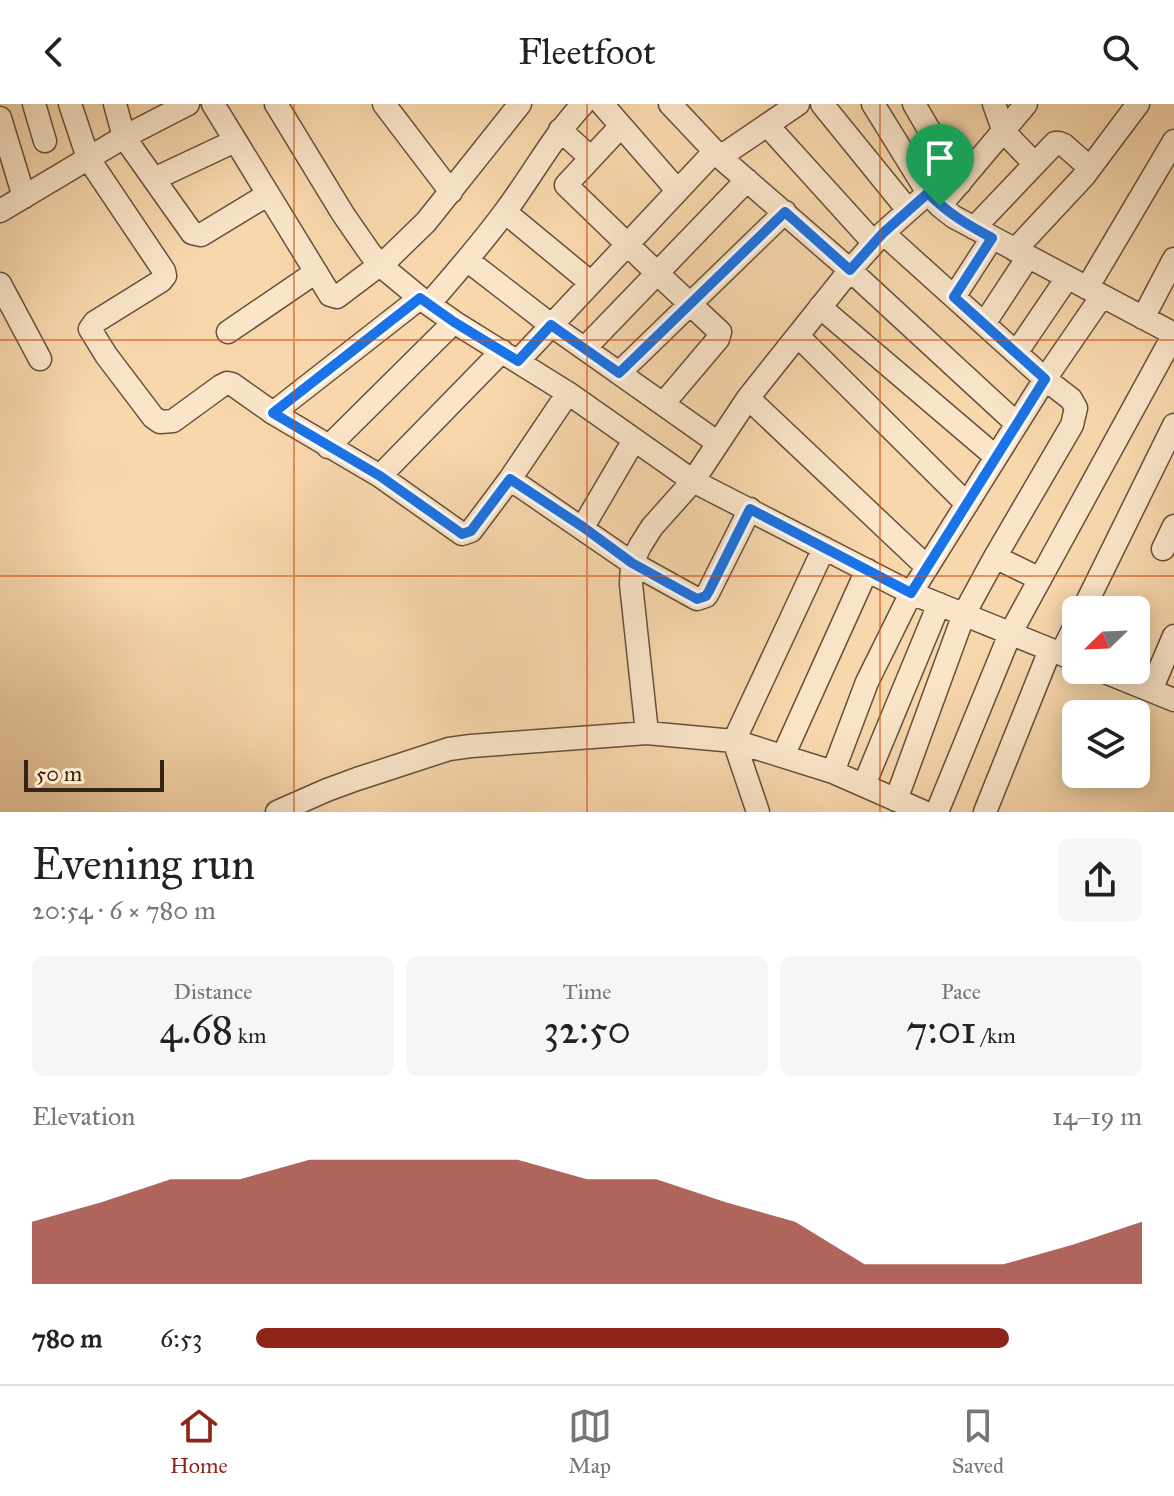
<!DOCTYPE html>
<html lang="en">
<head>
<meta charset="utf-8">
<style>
	:root { --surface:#fff; --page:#f6f6f6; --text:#222; --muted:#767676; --line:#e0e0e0; --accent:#8f2418 }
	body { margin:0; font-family:"IM FELL Great Primer",serif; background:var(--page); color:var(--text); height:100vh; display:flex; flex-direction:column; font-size:30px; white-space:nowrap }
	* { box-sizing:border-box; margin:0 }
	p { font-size:26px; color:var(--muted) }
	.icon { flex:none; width:44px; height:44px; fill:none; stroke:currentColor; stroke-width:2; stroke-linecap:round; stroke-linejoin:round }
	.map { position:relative; height:708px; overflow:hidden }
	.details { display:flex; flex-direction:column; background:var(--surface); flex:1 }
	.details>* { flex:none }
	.needle { width:52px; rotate:247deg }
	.controls { position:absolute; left:1062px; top:492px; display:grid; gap:16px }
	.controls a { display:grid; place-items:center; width:88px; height:88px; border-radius:12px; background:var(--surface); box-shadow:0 4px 20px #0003; font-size:40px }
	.scale { position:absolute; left:24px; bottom:20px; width:140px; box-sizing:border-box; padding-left:8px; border:4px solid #342316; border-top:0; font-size:22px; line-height:28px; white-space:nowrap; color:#342316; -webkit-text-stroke:6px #fae5c9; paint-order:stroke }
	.pin { position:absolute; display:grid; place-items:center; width:68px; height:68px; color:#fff; margin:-82px -34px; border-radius:50% 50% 50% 0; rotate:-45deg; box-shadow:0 0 8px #0007 }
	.pin .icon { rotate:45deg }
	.round { display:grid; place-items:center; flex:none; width:84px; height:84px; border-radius:12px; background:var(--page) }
	.head { display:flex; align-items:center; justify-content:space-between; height:136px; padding:0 32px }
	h1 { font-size:44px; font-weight:600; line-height:60px }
	.metrics { display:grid; grid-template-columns:repeat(3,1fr); gap:12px; height:136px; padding:8px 32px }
	.metrics div { display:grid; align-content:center; border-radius:12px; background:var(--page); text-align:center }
	.metrics b { font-size:40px; font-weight:600 }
	.metrics small { font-size:22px; font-weight:400 }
	.metrics p { font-size:22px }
	.chart { height:224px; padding:16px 32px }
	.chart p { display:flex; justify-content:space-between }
	.chart svg { width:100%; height:144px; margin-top:8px; fill:var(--accent); opacity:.7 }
	ul { padding:0 32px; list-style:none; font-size:26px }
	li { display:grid; grid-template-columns:128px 96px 1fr; align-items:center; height:60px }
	li i { height:20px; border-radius:10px; background:var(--accent) }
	header { display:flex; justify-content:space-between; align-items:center; height:104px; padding:0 32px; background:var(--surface); font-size:36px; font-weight:600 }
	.tabs { display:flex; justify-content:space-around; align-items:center; height:112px; border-top:2px solid var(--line); background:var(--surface); font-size:22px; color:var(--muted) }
	.tabs a { display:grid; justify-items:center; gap:4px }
	.tabs .active { color:var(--accent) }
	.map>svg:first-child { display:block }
</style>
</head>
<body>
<header><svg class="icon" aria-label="back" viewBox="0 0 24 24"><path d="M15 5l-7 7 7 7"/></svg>Fleetfoot<svg class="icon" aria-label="search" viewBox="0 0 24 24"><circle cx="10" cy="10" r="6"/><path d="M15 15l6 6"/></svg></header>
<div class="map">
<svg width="1174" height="708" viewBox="0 0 1174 708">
	<rect width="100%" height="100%" fill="#f8d7ac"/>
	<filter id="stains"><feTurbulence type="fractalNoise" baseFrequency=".0025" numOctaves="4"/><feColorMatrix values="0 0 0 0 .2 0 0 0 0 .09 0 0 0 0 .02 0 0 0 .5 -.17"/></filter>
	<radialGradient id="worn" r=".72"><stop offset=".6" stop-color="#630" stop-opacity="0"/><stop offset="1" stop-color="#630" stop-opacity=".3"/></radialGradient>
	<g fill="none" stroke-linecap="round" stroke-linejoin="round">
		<defs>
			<path id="minor" d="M34,0l11,37
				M70,0l18,54 76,113 1,5 -4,5 -66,41 -5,7 16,26 47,62 7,5 13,-1 48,-35 6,-3 5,1 41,29 107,63 82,58 9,-3 39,-52 58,-86
				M115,0l9,33 68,96 9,2 5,-3 61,-37
				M213,0l117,191 7,2 53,-40 36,-35 94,-118
				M276,0l67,110 27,39 10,12 40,33 34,24 114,71 125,88 218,112 165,67
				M384,0l67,88
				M602,0l75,86
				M670,0l50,53 130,113 167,154
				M822,0l86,106
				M873,0l55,89 12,13 14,11 220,117
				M914,0l46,79
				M994,0l10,28 31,32
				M0,14l24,79
				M767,21l107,118
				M621,22l-55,59 92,89 62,58 -2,7 -55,65
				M560,26l31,28
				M720,53l78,-53
				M154,75l81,-38
				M940,102l86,-102
				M0,107l124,-74 64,-33
				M505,108l86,71
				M974,124l81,-85h4l5,2 26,23
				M883,129l162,146 26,20 5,9 -4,17 -77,132 -31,57 -68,186
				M1015,146l69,-74 54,-72
				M467,156l84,65 167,118
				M0,180l40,75
				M1087,184l87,-147
				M954,193l38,-59
				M429,200c27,-31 54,-62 78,-95 26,-35 46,-73 76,-105
				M820,203l176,150
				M1143,214l31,-59
				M984,220l44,-67
				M228,228l88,-60
				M798,232l169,168
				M585,244l162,-168
				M1016,249l51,-75
				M518,257l197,-210
				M619,269l166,-161
				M748,294l179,169
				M273,309l147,-115
				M328,343l126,-125
				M380,372l122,-125
				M510,375l122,84 65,36 9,-3 3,-5 41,-82
				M583,423l51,-87
				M1163,445l11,-23
				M995,453l45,22
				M1083,506l91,-185
				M1061,550l15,-30
				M1100,566l74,30
				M1151,586l23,-54
				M647,629l-16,-149 1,-21 8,-17 12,-19 41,-46 55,-83 102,-128 33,-37 45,-40
				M783,652l84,-186
				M833,668l34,-90 44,-89 134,-214 57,-83
				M864,681l75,-181
				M277,708l50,-22 30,-11 92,-30 22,-3 176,-13 87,8 99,31 91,40
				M758,708l-24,-71 90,-193
				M937,708l73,-178 164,-300
				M985,708l65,-162"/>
		</defs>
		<use href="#minor" stroke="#65503c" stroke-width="25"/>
		<use href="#minor" stroke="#fae5c9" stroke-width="22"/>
	</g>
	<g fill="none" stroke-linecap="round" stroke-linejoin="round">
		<defs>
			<path id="route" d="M928,89c19,20 40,32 64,45l-38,59 91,82 -134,214 -161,-84 -41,82 -3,5 -9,3 -65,-36 -49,-36 -73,-48 -39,52 -9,3 -82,-58 -107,-63 147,-115 34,24 64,39 33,-36 68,48 166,-161 65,58 33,-37z"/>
		</defs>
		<use href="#route" stroke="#fff" stroke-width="16"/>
		<use href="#route" stroke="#1a73e8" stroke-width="10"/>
	</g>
	<path fill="none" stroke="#cd510e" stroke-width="2" stroke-opacity="0.55" d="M294,0v708M587,0v708M880,0v708M0,236h1174M0,472h1174"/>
	<rect width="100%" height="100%" filter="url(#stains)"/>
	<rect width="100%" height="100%" fill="url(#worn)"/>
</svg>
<div class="controls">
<a><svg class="needle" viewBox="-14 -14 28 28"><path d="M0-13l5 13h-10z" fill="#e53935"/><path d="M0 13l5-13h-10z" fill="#767676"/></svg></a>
<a><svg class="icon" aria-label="layers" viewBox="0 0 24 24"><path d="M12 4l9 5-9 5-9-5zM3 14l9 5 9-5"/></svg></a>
</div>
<div class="scale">50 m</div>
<div class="pin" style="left:940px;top:102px;background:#1e9e55"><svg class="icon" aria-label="arrive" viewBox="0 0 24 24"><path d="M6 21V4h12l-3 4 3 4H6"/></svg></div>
</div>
<section class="details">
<div class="head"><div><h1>Evening run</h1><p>20:54 · 6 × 780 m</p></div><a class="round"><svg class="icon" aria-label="share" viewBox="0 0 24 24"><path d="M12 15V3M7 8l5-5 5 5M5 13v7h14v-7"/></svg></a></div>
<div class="metrics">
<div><p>Distance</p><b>4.68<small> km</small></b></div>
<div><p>Time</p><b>32:50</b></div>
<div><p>Pace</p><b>7:01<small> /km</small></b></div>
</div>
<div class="chart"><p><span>Elevation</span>14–19 m</p>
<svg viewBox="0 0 160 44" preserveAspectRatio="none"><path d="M0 44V25L10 19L20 12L30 12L40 6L50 6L60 6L70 6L80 12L90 12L100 19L110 25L120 38L130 38L140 38L150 32L160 25V44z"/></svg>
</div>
<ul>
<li><b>780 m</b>6:53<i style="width:85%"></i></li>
</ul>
</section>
<nav class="tabs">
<a class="active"><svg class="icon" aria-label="home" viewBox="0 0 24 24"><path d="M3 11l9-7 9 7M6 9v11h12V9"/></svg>Home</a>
<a><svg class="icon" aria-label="map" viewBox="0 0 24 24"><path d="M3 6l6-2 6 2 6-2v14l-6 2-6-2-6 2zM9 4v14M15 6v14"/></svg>Map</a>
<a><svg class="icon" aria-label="saved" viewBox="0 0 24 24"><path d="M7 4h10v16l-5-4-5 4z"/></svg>Saved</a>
</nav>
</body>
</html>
